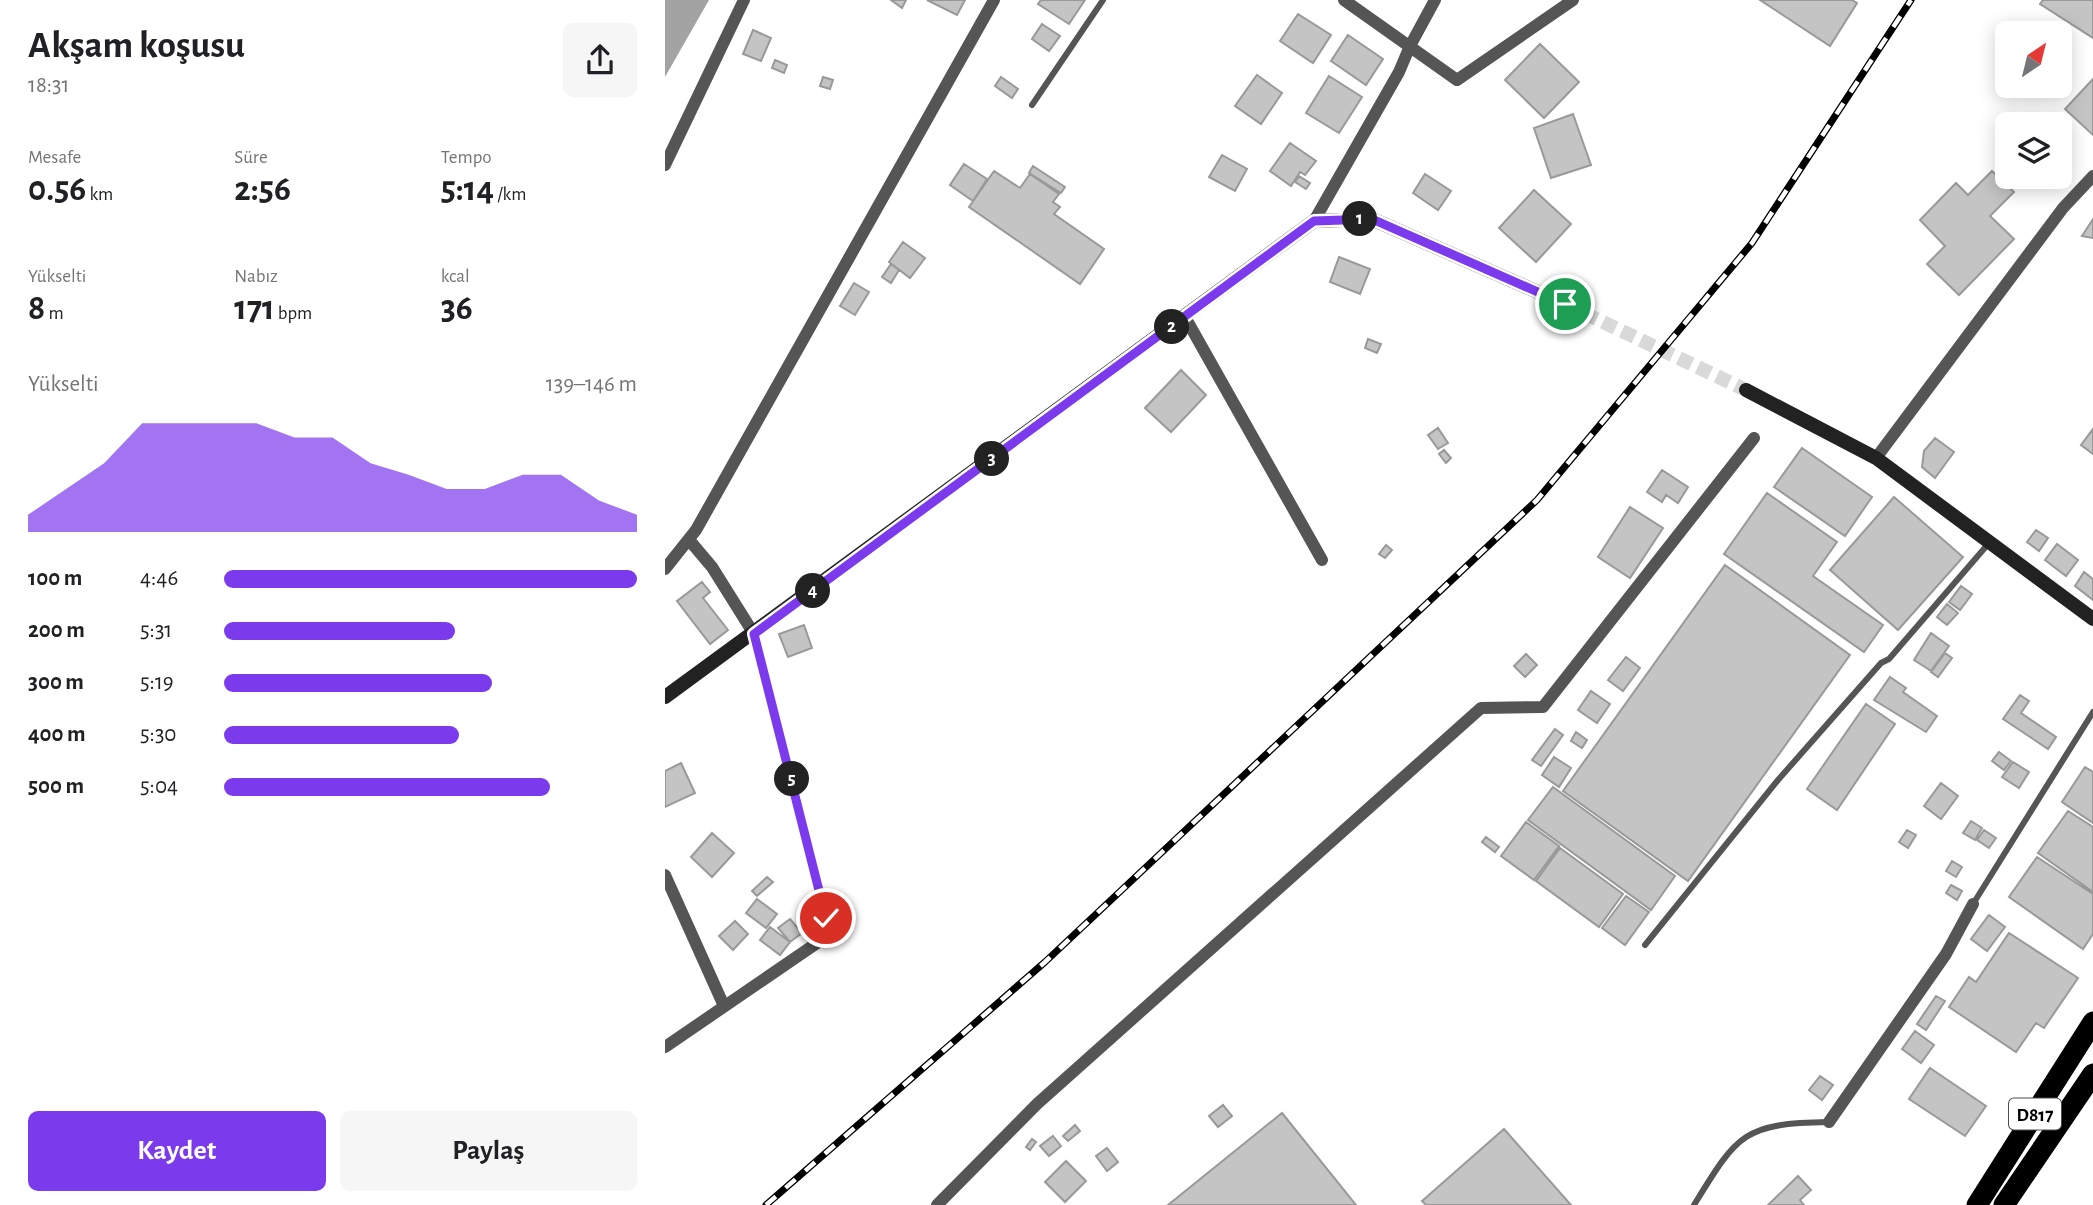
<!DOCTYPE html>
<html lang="tr">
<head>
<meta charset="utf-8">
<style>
	:root { --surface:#fff; --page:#f6f6f6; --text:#202124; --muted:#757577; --accent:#7c3aed }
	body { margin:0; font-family:"Alegreya Sans",sans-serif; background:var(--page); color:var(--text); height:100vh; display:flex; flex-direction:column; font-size:26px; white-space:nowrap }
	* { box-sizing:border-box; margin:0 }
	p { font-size:23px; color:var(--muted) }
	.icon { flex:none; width:38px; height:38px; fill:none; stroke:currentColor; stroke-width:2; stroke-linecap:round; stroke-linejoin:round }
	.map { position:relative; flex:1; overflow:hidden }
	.details { display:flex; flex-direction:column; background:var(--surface); width:665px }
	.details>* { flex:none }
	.needle { width:46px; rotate:35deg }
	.tools { position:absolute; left:1330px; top:21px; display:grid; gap:14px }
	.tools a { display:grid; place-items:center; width:77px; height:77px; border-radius:10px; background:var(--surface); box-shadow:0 4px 18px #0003; font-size:35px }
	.pin { position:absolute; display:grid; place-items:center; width:60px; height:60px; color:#fff; margin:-30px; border:4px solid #fff; border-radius:50%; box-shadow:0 2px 7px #0007 }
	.km { position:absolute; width:35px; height:35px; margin:-18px; border-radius:50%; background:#222; color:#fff; font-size:19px; line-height:35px; text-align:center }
	.round { display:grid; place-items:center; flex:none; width:74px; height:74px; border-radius:10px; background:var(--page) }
	.head { display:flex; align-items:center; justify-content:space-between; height:119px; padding:0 28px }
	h1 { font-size:38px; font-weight:600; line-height:52px }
	.metrics { display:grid; grid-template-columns:repeat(3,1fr); gap:10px; height:119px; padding:7px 28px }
	.metrics div { display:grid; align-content:center }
	.metrics b { font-size:35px; font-weight:600 }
	.metrics small { font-size:19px; font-weight:400 }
	.metrics p { font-size:19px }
	.chart { height:196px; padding:14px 28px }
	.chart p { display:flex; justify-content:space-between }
	.chart svg { width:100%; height:126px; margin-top:7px; fill:var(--accent); opacity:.7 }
	.button { display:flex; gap:14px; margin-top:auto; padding:14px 28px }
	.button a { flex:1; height:80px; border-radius:10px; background:var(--accent); color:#fff; font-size:28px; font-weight:600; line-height:80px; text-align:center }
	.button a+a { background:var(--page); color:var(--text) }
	ul { padding:0 28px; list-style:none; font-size:23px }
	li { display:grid; grid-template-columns:112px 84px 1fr; align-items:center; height:52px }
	li i { height:18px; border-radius:9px; background:var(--accent) }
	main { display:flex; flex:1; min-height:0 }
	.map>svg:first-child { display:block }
</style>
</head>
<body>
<main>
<section class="details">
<div class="head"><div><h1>Akşam koşusu</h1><p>18:31</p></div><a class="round"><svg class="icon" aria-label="share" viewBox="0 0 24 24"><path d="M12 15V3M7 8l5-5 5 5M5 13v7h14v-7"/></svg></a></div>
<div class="metrics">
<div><p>Mesafe</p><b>0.56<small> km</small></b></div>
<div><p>Süre</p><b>2:56</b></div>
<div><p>Tempo</p><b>5:14<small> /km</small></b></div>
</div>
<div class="metrics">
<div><p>Yükselti</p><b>8<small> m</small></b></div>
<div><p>Nabız</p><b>171<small> bpm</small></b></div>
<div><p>kcal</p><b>36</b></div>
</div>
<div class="chart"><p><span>Yükselti</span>139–146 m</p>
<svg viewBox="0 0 160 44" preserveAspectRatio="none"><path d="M0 44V38L10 29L20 20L30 6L40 6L50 6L60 6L70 11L80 11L90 20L100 24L110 29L120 29L130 24L140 24L150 33L160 38V44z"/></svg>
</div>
<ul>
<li><b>100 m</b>4:46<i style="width:100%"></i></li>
<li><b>200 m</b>5:31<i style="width:56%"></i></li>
<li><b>300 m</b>5:19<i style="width:65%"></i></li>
<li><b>400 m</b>5:30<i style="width:57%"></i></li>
<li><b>500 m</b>5:04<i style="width:79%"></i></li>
</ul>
<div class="button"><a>Kaydet</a><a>Paylaş</a></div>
</section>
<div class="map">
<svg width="1428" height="1205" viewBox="0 0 1428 1205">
	<rect width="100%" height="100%" fill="#fff"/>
	<path fill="#a3a3a3" d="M0,0h44l-44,77z"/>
	<path fill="#c4c4c4" stroke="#999" stroke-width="2" d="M226,0h15l-4,8z
		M262,0h38l-8,15z
		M376,0h44l-16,24 -31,-20z
		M1095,0h92l5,3 -27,43z
		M1378,0h50v38l-53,-34z
		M633,14l33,21 -18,28 -33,-22z
		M377,24l18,12 -11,15 -17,-12z
		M88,30l18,8 -10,23 -18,-7z
		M683,35l35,24 -17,26 -35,-24z
		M875,44l39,38 -35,36 -39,-38z
		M110,60l12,5 -3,8 -12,-5z
		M592,75l25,18 -21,31 -26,-18z
		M664,76l33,21 -23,36 -33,-20z
		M158,77l10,3 -3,9 -10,-3z
		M336,77l17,12 -6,9 -17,-12z
		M1428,79v56l-28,-26z
		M908,114l18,51 -40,13 -17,-50z
		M625,143l26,18 -11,14 -5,-3 -9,14 -21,-15z
		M557,155l25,14 -12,22 -26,-14z
		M299,164l23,15 -14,22 -23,-16z
		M368,166l32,21 -4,6 -32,-20z
		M329,171l26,17 10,-14 29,20 -6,8 7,5 -6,7 50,35 -24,35 -111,-77z
		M1327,171l22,21 -24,24 24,23 -55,56 -32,-31 18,-18 -25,-26 36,-37 12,12z
		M760,174l26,17 -13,19 -25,-17z
		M634,176l11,7 -4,6 -11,-7z
		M869,190l37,34 -35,38 -37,-34z
		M1428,219v19l-11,-2z
		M238,242l22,16 -15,20 -21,-16z
		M674,257l31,12 -10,25 -30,-12z
		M226,264l8,6 -8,13 -9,-6z
		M189,283l15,9 -14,23 -15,-9z
		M703,339l13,5 -4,9 -12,-5z
		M516,370l25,25 -35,37 -26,-24z
		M773,428l10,15 -10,6 -10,-14z
		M1428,429v25l-12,-9z
		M1270,438l19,14 -19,26 -13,-11 2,-16z
		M1137,448l70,49 -27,39 -71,-49z
		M779,450l7,8 -5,5 -7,-9z
		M997,470l26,17 -10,16 -12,-8 -4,7 -15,-10z
		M1102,493l70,49 -24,34 70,49 -19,27 -140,-98z
		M1229,497l69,60 -65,73 -68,-60z
		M965,507l33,21 -33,50 -32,-21z
		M1371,530l12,8 -9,13 -12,-9z
		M1392,544l21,16 -12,16 -21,-16z
		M721,545l6,5 -7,8 -6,-4z
		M1060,565l125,90 -162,226 -125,-90z
		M1419,572l9,7v21l-18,-14z
		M37,582l8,10 -7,6 25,32 -18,14 -33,-43z
		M1296,586l11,8 -12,16 -11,-8z
		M1282,604l11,9 -11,12 -10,-8z
		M139,625l8,23 -24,9 -9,-23z
		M1266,633l18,13 -18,25 -17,-11z
		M1280,653l7,5 -14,19 -7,-5z
		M861,654l11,11 -12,12 -11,-11z
		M961,657l14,11 -17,23 -15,-11z
		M1225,677l16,11 -3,4 34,24 -11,16 -52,-32z
		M926,691l19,13 -13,19 -19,-13z
		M1355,695l9,6 -8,12 35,24 -8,12 -45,-30z
		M1201,704l29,20 -58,86 -30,-21z
		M890,729l8,6 -22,31 -9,-6z
		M911,732l11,8 -5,8 -11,-7z
		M1334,752l12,9 -7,9 -12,-9z
		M889,757l17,11 -12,19 -17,-12z
		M1348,762l16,10 -10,16 -17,-11z
		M16,763l14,30 -30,14v-36z
		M1420,767l8,5v51l-31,-21z
		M1276,783l17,13 -17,23 -17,-13z
		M888,787l122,89 -24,34 -123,-90z
		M1403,811l25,16v65l-55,-39z
		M1306,821l11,7 -7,12 -12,-7z
		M861,822l33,24 -25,34 -33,-24z
		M1242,830l9,5 -8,13 -9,-6z
		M1319,830l12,8 -7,10 -12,-8z
		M47,833l22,20 -22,24 -21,-20z
		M821,837l13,10 -4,5 -13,-10z
		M895,848l63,46 -24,33 -63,-46z
		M1372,857l56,37v40l-10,15 -74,-52z
		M1287,861l10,6 -6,10 -10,-6z
		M102,877l6,5 -16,14 -5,-5z
		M1286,885l11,6 -5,9 -11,-7z
		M961,896l23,16 -24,33 -23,-17z
		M92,899l20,15 -11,14 -20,-15z
		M1324,915l16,12 -18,24 -16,-12z
		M125,919l12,14 -12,9 -12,-14z
		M70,921l13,13 -15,16 -14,-14z
		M105,927l20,15 -10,13 -20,-15z
		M1344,933l69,45 -34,50 -8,-5 -20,29 -67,-45 20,-30 7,5z
		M1271,996l9,5 -19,29 -9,-6z
		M1250,1031l19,14 -13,18 -19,-14z
		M1265,1068l56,38 -21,30 -56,-37z
		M1155,1076l13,9 -11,15 -13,-10z
		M558,1105l9,11 -14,11 -9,-11z
		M617,1113l74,92h-188z
		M410,1125l5,6 -12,10 -5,-5z
		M839,1129l67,76h-145l-4,-4z
		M388,1136l8,10 -12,10 -9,-10z
		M367,1139l4,3 -6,8 -4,-3z
		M442,1148l11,14 -11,9 -11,-15z
		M401,1161l20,20 -21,21 -20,-20z
		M1133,1176l13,14 -11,10 4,5h-36z"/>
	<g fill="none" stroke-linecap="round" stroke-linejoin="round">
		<path stroke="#d9d9d9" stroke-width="14" stroke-dasharray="14 7" stroke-linecap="butt" d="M900,304l181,86"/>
		<path stroke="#555" stroke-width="6" d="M367,105l71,-105
			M1308,904l120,-192
			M980,945l133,-165 103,-117 8,-4 100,-116
			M1029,1205c43,-70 49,-82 135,-83"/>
		<path stroke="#555" stroke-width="12" d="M679,0l113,80 116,-80
			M0,165l79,-165
			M649,221l85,-149 11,-26 25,-46
			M520,317l137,243
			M1211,458l187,-250 30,-32
			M0,569l31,-39 298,-530
			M0,875l59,131
			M0,1047l152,-104 9,-25 -72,-284 -42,-67 -22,-26
			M1164,1122l117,-168 27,-50
			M272,1205l100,-101 444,-396 62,-1 211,-269"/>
		<path stroke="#222" stroke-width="14" d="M1081,390l130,68 217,161
			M0,697l649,-476 58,-2 193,85"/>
		<path stroke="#000" stroke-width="21" d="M1312,1205l116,-183
			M1339,1205l89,-131"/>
		<defs>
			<path id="rail" d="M101,1205l279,-243 492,-462 215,-257 159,-243"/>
		</defs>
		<use href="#rail" stroke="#000" stroke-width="7"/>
		<use href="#rail" stroke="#fff" stroke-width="4.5" stroke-dasharray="13" stroke-linecap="butt"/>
	</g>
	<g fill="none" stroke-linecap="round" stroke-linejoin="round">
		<defs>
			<path id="route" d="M161,918l-72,-284 560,-413 58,-2 193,85"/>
		</defs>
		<use href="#route" stroke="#fff" stroke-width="14"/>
		<use href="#route" stroke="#7c3aed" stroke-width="9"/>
	</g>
	<g text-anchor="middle" stroke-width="7" stroke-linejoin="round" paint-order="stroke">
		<rect fill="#fff" stroke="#4c4c4c" stroke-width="2" x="1344" y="1098.5" width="52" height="31" rx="5"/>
		<g font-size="19" font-weight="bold" fill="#000">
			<text x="1370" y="1121">D817</text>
		</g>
	</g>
</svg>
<div class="tools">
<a><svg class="needle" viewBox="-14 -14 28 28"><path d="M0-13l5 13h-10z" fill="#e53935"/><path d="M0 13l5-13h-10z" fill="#757577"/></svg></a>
<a><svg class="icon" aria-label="layers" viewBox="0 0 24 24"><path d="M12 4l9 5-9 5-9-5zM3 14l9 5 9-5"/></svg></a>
</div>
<div class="pin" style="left:900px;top:304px;background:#1e9e55"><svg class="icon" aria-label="arrive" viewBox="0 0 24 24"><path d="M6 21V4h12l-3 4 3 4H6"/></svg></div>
<div class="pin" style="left:161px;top:918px;background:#d93025"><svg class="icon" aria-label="check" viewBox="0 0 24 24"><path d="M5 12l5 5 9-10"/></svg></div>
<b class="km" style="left:695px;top:219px">1</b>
<b class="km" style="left:507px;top:327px">2</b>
<b class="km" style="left:327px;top:459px">3</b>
<b class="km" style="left:148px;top:591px">4</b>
<b class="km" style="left:127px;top:779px">5</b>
</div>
</main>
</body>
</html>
